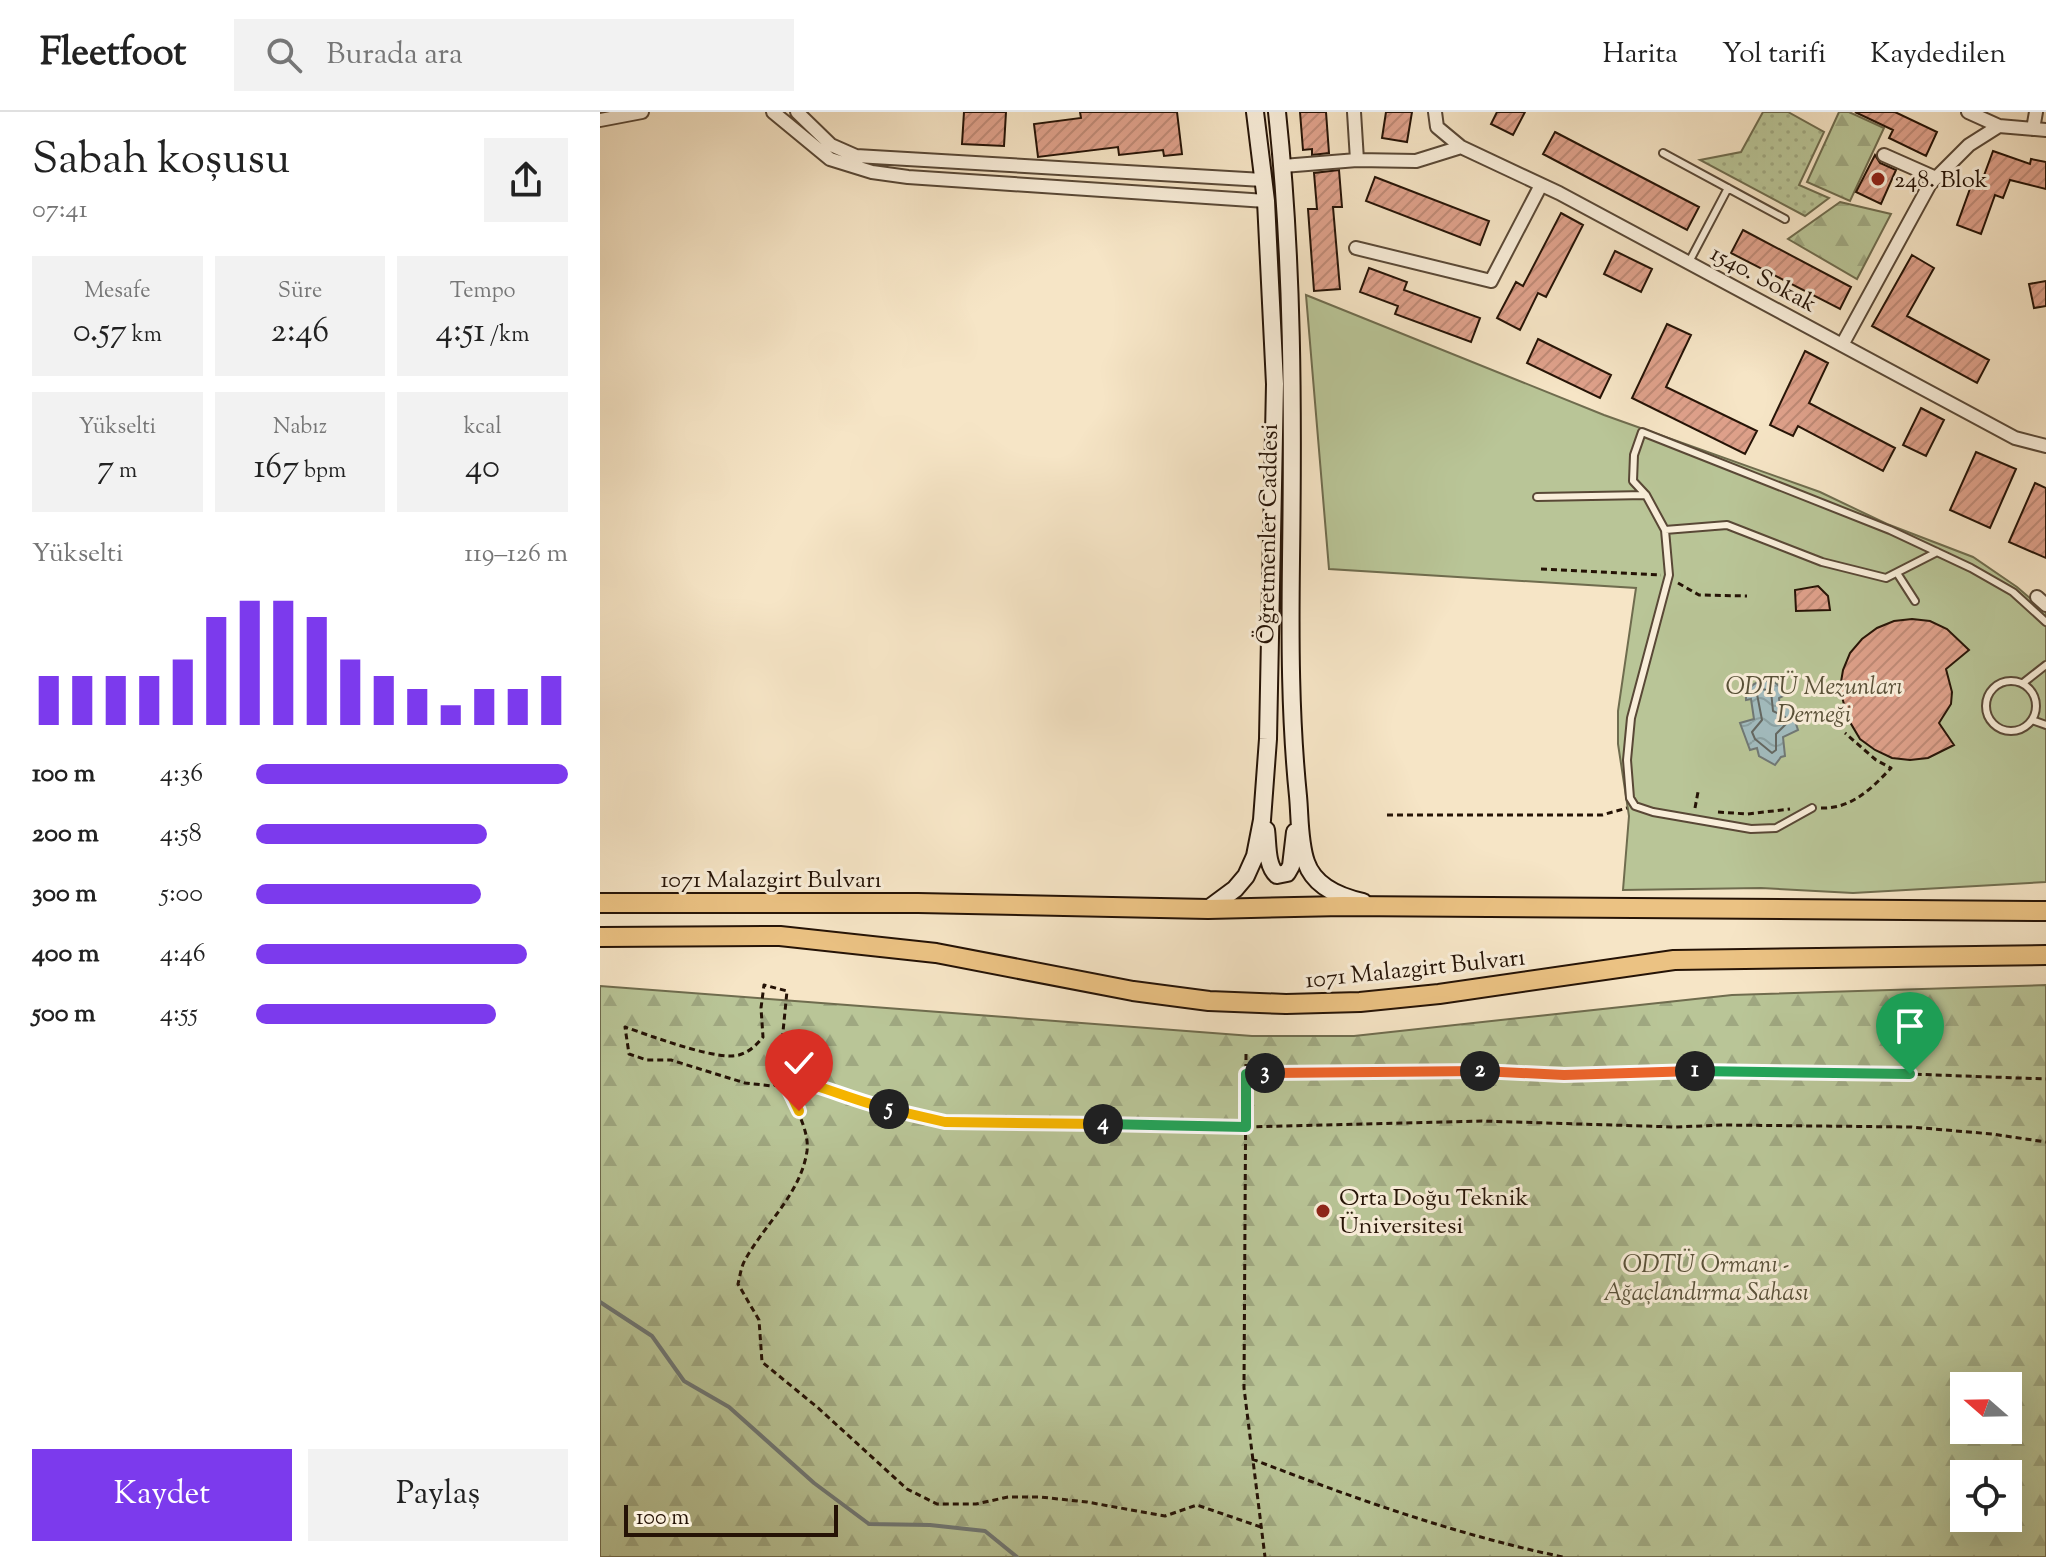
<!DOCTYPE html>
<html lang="tr">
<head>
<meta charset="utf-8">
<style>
	:root { --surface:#fff; --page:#f2f2f2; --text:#222; --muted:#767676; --line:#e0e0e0; --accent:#7c3aed }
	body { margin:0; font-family:"Sorts Mill Goudy",serif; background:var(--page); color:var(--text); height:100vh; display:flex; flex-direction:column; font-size:30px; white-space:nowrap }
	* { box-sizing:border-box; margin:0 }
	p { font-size:26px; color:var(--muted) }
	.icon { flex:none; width:44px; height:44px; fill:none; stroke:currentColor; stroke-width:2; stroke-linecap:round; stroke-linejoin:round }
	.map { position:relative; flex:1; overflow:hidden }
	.sheet { display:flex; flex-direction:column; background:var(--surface); width:600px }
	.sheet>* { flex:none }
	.needle { width:52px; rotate:290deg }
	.controls { position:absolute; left:1350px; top:1260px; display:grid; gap:16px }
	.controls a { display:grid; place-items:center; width:72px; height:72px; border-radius:0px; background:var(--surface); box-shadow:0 8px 32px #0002; font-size:40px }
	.scale { position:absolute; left:24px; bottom:20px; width:214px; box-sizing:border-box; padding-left:8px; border:4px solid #251306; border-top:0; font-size:22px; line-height:28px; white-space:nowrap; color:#251306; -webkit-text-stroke:6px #f9eeda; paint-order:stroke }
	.pin { position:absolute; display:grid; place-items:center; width:68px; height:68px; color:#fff; margin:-82px -34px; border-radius:50% 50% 50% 0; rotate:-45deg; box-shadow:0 0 8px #0007 }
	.pin .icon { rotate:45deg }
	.km { position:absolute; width:40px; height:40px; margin:-20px; border-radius:50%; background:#222; color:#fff; font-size:22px; line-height:40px; text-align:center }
	.round { display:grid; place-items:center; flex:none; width:84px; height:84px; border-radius:0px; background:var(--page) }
	.head { display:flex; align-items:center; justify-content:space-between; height:136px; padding:0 32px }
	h1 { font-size:44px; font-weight:600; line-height:60px }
	.metrics { display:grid; grid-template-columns:repeat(3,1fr); gap:12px; height:136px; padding:8px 32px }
	.metrics div { display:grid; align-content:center; border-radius:0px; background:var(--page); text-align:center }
	.metrics b { font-size:34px; font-weight:600 }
	.metrics small { font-size:22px; font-weight:400 }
	.metrics p { font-size:22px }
	.chart { height:224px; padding:16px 32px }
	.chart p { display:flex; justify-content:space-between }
	.chart svg { width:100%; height:144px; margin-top:8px; stroke:var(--accent); stroke-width:6 }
	.primary-button { display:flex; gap:16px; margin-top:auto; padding:16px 32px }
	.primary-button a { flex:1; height:92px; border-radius:0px; background:var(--accent); color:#fff; font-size:32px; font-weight:600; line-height:92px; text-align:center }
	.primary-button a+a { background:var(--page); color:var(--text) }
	ul { padding:0 32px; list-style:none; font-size:26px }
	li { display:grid; grid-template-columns:128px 96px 1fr; align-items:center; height:60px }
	li i { height:20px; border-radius:10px; background:var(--accent) }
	header { display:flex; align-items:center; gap:48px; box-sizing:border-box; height:112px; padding:0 40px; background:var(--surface); border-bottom:2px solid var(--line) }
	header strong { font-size:38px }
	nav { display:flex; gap:44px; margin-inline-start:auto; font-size:28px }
	.search { width:560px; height:72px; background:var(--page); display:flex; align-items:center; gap:20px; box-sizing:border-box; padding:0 28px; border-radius:0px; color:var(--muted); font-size:30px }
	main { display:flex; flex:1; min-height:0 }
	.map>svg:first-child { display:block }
</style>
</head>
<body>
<header>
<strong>Fleetfoot</strong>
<div class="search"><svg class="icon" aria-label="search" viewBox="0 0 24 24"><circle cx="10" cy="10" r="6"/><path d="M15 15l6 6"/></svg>Burada ara</div>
<nav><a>Harita</a><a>Yol tarifi</a><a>Kaydedilen</a></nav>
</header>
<main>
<section class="sheet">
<div class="head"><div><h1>Sabah koşusu</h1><p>07:41</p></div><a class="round"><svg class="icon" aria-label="share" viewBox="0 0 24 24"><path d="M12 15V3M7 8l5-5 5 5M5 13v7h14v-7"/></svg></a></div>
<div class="metrics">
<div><p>Mesafe</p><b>0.57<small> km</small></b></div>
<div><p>Süre</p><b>2:46</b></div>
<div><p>Tempo</p><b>4:51<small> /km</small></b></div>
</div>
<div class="metrics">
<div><p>Yükselti</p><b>7<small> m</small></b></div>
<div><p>Nabız</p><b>167<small> bpm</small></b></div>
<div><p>kcal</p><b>40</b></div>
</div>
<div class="chart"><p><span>Yükselti</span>119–126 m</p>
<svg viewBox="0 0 160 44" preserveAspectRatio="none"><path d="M5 44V29M15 44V29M25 44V29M35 44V29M45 44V24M55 44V11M65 44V6M75 44V6M85 44V11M95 44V24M105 44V29M115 44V33M125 44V38M135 44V33M145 44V33M155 44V29"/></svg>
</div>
<ul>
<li><b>100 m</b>4:36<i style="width:100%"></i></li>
<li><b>200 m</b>4:58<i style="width:74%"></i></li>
<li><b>300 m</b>5:00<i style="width:72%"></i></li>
<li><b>400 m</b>4:46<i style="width:87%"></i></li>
<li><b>500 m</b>4:55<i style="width:77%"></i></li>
</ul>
<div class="primary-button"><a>Kaydet</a><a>Paylaş</a></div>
</section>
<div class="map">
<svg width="1446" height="1445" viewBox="0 0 1446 1445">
	<defs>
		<pattern id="grass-dots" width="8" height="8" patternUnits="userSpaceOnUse" patternTransform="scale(2)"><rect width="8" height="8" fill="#b9c597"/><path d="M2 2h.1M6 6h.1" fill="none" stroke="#9fa881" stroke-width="1.8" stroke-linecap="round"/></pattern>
		<pattern id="forest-firs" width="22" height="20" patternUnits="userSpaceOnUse" patternTransform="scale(2)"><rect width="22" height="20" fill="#b9c597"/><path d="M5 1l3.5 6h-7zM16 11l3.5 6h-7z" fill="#9fa881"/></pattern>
		<pattern id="water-waves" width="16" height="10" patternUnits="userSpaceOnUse" patternTransform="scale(2)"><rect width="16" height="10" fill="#a2bcbf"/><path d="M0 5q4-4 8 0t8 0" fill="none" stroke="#8ba1a3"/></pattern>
		<pattern id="building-hatch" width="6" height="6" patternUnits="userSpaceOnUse" patternTransform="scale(2)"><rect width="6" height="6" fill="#dfa18b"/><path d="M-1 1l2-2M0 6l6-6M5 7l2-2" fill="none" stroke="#bf8a76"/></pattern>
	</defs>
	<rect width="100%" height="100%" fill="#f6e5c6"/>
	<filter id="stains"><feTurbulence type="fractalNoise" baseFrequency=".0025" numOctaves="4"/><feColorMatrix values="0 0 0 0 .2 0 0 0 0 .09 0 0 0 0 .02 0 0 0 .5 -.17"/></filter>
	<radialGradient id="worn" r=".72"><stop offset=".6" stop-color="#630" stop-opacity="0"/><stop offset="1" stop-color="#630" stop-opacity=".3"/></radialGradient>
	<path fill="url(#grass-dots)" stroke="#6f6c4e" stroke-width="2" d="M1163,0h25l36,20 -25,53 30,13 -24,18 -105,-56 41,-8z"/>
	<path fill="url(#forest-firs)" stroke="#6f6c4e" stroke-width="2" fill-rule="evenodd" d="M1239,0h10l35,16 -34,73 -43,-19z
		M1240,90l51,12 -34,65 -69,-40z
		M1446,873v572h-1446v-571l652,50h102l378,-41zM1408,1274v44h-44v-44zM1408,1362v44h-44v-44z"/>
	<path fill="#b9c597" stroke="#6f6c4e" stroke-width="2" d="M706,183l298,120 216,77 67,32 86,33 44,30 29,25v270l-193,11 -92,-5 -138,2 6,-74 -11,-72v-33l18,-123 -307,-19z"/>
	<path fill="url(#water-waves)" stroke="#707875" stroke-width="2" d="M1161,569c13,-1 19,3 24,14l-6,3 1,11 10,-3 8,24 -15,7 2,19 -4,1 -6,8 -16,-9 -2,-8 -7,2 -10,-27 14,-4 -3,-20 -5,1c-1,-11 6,-16 15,-19z"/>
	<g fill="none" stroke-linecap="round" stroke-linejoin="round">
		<path stroke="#646862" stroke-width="2" d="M1162,577l9,2 2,20 12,6 2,6 -11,11v16l-4,3 -17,-14 -3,-7 10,-12 -5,-26z"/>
		<path stroke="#707875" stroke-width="4" d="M0,1190l52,34 32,45 45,26 85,76 55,41 61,1 55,6 32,26"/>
	</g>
	<path fill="url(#building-hatch)" stroke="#251306" stroke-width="2" d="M364,0h42l-2,34 -42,-2z
		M480,0h97l5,42 -18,2 -1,-6 -44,5 -1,-8 -80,10 -4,-33 47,-6z
		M700,0h26l3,41 -17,2v-6l-9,1z
		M786,0h26l-5,30 -25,-4z
		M897,0h28l-12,23 -22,-11z
		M1255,0h40l42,20 -11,24 -37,-18 4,-8z
		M955,20l144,75 -12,23 -144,-76z
		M1393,39l37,13 1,-5 15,3v27l-36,-9 -7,18 -8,-3 -14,39 -24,-9 14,-39 8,3z
		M1275,43l5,8 16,7 -15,34 -25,-12z
		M739,58l3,37h-9l7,82 -26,2 -6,-82h9l-3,-36z
		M775,65l114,44 -9,24 -114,-44z
		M961,101l22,12 -37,72 -8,-4 -18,37 -23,-12 19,-36 7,4z
		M1143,118l108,57 -11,22 -109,-56z
		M1015,139l37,18 -11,23 -37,-18z
		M1312,143l22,13 -27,48 82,44 -12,23 -105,-57z
		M769,156l38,14 -3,8 76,28 -9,24 -76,-28 3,-8 -38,-14z
		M1446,169v25l-12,2 -5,-24z
		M1067,212l24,11 -25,52 91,44 -12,23 -113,-56z
		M938,227l73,36 -11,23 -73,-35z
		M1205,239l23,12 -19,40 86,45 -12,23 -85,-45 -5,10 -23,-11z
		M1321,296l23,12 -18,36 -23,-11z
		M1376,340l40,17 -26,59 -40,-18z
		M1435,371l11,5v70l-37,-16z
		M1218,474l10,10 2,14 -34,1 -1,-21z
		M1312,507l18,2 17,8 22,21 -23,19 6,23 -1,12 -12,19 15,22 -26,13 -18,2 -18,-2 -17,-8 -15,-11 -13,-22 -7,-29 3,-18 7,-17 12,-14 15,-11 17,-7z"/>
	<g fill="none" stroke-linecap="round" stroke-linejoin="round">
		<defs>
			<path id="lane" d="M1063,41l122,66
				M1089,150l39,-74
				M937,385l109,-2
				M1065,418l62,-5 95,37 64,16 51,-26
				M1297,461l18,28
				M1386 594a25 25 0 1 1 50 0a25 25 0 1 1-50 0Z
				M1423,571l23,-18
				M1432,608l14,5
				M1212,696l-36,20 -25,1 -98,-17 -18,-6 -5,-8 -3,-38 4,-42 38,-143 -4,-45 -19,-35 -13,-14 1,-26 8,-23 248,98 81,38 42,24 33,30"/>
			<path id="street" d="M173,0l57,47 42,13 36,5 358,24
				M197,0l34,33 25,11 407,24
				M754,0l3,48
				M835,0l2,15 24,20 98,46 456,245 31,8
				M1368,0l31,14 47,4
				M0,8l42,-8
				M1433,17l3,-17
				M1284,43l52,23
				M683,54l74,-6 59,1 45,-14
				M756,136l135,33 50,-96
				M1242,233l88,-161 39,-39 30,-19
				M1437,485l9,8"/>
			<path id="secondary" d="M677,0c16,149 16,298 14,448 -1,79 -1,157 7,236 2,21 1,46 8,66 8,24 34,35 57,40
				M666,718c2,14 0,35 11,45l10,-2 4,-7 4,-34
				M608,797l27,-20 11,-13 9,-20 7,-36 6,-81 7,-355 -9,-183 -11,-89"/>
			<path id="primary" d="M0,791h318l290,6 135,-3 703,5
				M0,825l180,-1 156,17 197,38 76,10 77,3 74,-2 79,-8 235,-34 372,-5"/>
		</defs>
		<use href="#lane" stroke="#594836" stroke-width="10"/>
		<use href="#street" stroke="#594836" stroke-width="16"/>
		<use href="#secondary" stroke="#251306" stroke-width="20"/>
		<use href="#primary" stroke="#251306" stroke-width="22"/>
		<path stroke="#251306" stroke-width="3" stroke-dasharray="6 4" stroke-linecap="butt" d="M941,457l120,6
			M1078,471l21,12 48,1
			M1095,696l3,-16
			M1221,696c31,1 51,-20 70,-40l-15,-8 -31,-27
			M1118,700l29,2 43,-5
			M787,703h215l25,-7
			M646,942l-2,334 21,169
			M646,962l210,-4 108,5 119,-5 227,4 136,5
			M652,1347c101,39 205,76 311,98
			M661,1415l-64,-22 -32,11 -78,-14 -47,-5h-32l-32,7h-39l-30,-15 -90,-82 -55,-45 -3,-42 -21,-36c2,-8 3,-17 7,-24 20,-36 56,-67 62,-109 3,-25 -18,-49 -19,-73l-15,8 -28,-3 -74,-23h-24l-18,-6 -4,-27c26,9 79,29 106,29 14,0 24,-9 32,-19l-2,-29 3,-23 23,6 -5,51 6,36 33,7 47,19 77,18 301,5 236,-6 194,6 48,-2 187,2 81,7 54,8"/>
		<use href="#lane" stroke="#f9eeda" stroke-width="6"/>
		<use href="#street" stroke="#f9eeda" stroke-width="12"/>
		<use href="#secondary" stroke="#f9eeda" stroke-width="16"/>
		<use href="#primary" stroke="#ebc283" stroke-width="18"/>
	</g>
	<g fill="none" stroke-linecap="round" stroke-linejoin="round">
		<defs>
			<path id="split-1" d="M1095,959l215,3"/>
			<path id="split-2" d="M880,959l84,4 131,-4"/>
			<path id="split-3" d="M665,961l215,-2"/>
			<path id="split-4" d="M503,1012l143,3v-53l19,-1"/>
			<path id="split-5" d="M289,997l56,13 158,2"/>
			<path id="split-6" d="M199,999l-11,-23v-10c35,8 67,23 101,31"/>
		</defs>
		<use href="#split-1" stroke="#fff" stroke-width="16"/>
		<use href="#split-2" stroke="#fff" stroke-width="16"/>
		<use href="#split-3" stroke="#fff" stroke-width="16"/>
		<use href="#split-4" stroke="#fff" stroke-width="16"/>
		<use href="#split-5" stroke="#fff" stroke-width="16"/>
		<use href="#split-6" stroke="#fff" stroke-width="16"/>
		<use href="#split-1" stroke="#22a559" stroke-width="10"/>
		<use href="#split-2" stroke="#f0652b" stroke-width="10"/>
		<use href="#split-3" stroke="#f0652b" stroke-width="10"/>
		<use href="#split-4" stroke="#22a559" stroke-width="10"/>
		<use href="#split-5" stroke="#f5b400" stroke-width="10"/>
		<use href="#split-6" stroke="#f5b400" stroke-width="10"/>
	</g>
	<g fill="#8f2418" stroke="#f9eeda" stroke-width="3">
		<circle cx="1278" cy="67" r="8"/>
		<circle cx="723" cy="1099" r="8"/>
	</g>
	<g text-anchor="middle" stroke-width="6" stroke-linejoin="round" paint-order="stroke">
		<g font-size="24" fill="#251306" stroke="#f9eeda" text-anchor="start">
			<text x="1294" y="75">248. Blok</text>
			<text x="739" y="1093">Orta Doğu Teknik<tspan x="739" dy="28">Üniversitesi</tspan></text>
		</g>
		<g font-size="24" fill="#251306" stroke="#f9eeda">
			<text transform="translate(1164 166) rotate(28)" y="8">1540. Sokak</text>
			<text transform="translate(667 422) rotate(-89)" y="8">Öğretmenler Caddesi</text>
			<text x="171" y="775">1071 Malazgirt Bulvarı</text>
			<text transform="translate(815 856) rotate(-6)" y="8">1071 Malazgirt Bulvarı</text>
		</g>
		<g font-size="24" font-style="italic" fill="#595139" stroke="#f9eeda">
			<text x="1214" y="582">ODTÜ Mezunları<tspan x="1214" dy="28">Derneği</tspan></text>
			<text x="1106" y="1160">ODTÜ Ormanı -<tspan x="1106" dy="28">Ağaçlandırma Sahası</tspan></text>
		</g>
	</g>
	<rect width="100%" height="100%" filter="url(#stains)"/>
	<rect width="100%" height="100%" fill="url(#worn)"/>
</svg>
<div class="controls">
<a><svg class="needle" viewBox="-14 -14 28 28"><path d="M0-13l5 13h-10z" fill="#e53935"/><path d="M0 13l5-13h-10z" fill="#767676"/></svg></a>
<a><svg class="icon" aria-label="locate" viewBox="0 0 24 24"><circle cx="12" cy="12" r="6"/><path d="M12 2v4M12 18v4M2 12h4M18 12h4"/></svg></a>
</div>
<div class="scale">100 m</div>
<div class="pin" style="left:1310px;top:962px;background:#1e9e55"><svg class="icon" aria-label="arrive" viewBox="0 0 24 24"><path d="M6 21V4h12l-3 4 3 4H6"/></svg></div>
<div class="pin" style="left:199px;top:999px;background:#d93025"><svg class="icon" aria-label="check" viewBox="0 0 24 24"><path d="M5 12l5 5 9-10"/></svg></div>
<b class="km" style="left:1095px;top:959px">1</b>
<b class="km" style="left:880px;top:959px">2</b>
<b class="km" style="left:665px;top:961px">3</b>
<b class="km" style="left:503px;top:1012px">4</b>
<b class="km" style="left:289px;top:997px">5</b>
</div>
</main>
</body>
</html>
